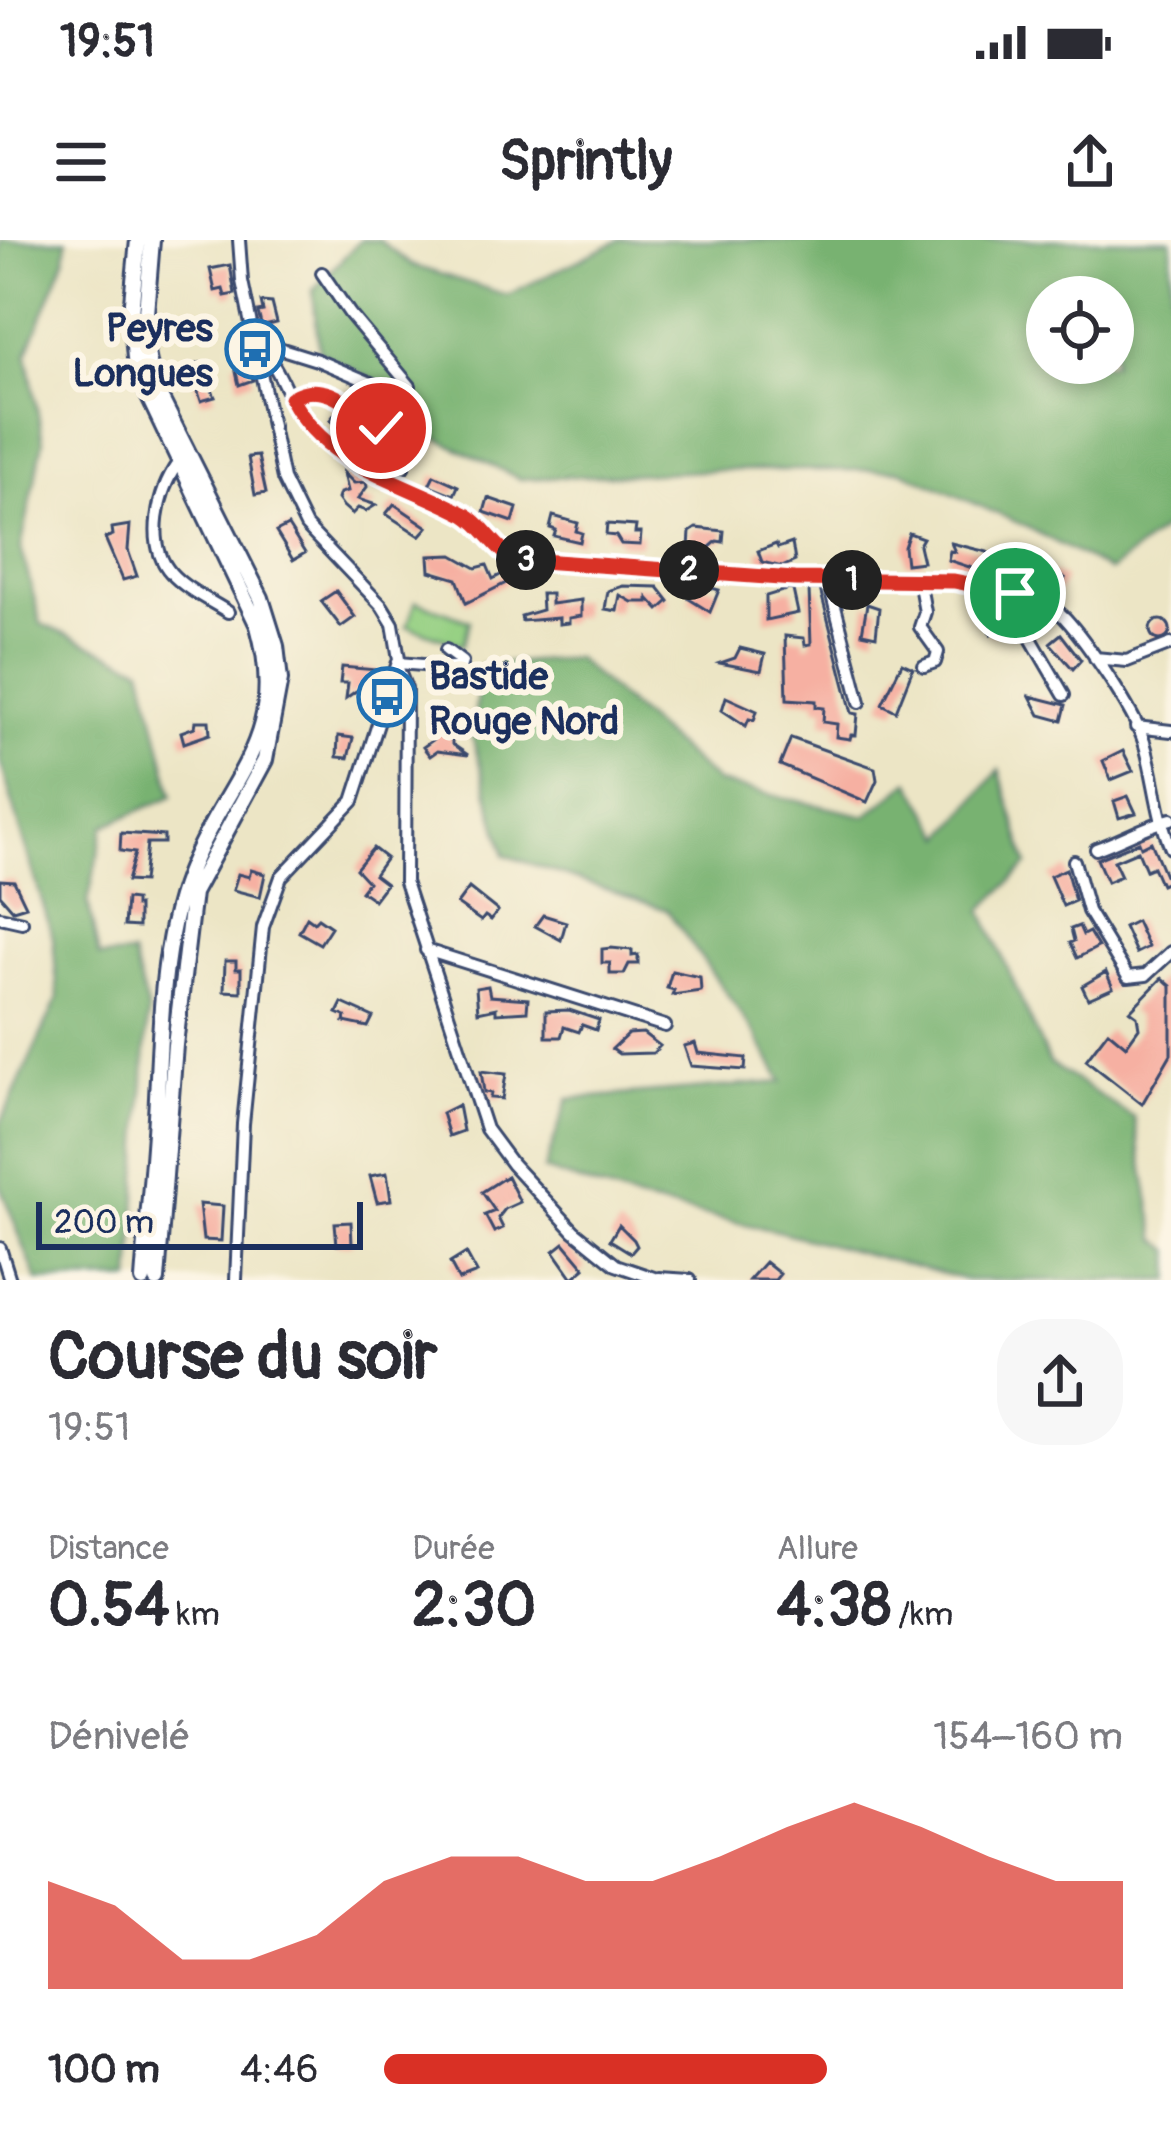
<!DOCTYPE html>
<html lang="fr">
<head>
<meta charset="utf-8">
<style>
	:root { --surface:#fff; --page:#f7f7f7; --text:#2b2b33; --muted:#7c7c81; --accent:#d93025 }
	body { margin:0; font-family:Pangolin,sans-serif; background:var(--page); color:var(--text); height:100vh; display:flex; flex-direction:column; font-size:45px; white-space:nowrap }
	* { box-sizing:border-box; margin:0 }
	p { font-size:39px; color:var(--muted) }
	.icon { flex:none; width:66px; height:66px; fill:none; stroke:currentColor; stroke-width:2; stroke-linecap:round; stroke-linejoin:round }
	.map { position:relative; height:1040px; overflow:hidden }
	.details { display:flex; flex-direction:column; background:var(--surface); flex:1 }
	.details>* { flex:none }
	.buttons { position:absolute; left:1026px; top:36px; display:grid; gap:24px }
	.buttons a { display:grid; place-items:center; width:108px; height:108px; border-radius:50%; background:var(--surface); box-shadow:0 6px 18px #0003; font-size:60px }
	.scale { position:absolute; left:36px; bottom:30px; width:327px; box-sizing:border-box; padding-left:12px; border:6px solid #1b2f5e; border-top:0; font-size:33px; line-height:42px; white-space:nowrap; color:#1b2f5e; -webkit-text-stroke:9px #fcf5e5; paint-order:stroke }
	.pin { position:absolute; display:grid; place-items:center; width:102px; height:102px; color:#fff; margin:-51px; border:6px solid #fff; border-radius:50%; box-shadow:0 3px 12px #0007 }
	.km { position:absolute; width:60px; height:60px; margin:-30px; border-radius:50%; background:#222; color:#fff; font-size:33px; line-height:60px; text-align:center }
	.round { display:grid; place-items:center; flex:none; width:126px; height:126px; border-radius:48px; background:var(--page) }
	.head { display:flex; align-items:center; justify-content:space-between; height:204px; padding:0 48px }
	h1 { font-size:66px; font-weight:700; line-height:90px }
	.figures { display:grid; grid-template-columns:repeat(3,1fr); gap:18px; height:204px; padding:12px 48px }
	.figures div { display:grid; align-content:center }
	.figures b { font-size:60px; font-weight:700 }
	.figures small { font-size:33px; font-weight:400 }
	.figures p { font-size:33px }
	.chart { height:336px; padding:24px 48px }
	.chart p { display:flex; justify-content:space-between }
	.chart svg { width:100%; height:216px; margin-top:12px; fill:var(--accent); opacity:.7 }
	ul { padding:0 48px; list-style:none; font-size:39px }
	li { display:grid; grid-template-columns:192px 144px 1fr; align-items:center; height:90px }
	li i { height:30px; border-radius:15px; background:var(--accent) }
	.status { display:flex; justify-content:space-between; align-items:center; height:84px; padding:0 60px; background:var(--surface); direction:ltr }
	.status svg { height:33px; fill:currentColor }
	header { display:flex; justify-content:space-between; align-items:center; height:156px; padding:0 48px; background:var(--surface); font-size:54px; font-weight:700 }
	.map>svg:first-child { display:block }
</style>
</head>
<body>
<div class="status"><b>19:51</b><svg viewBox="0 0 49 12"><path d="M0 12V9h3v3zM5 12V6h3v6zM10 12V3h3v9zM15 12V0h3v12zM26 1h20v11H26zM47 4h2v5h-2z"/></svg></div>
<header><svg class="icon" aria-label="menu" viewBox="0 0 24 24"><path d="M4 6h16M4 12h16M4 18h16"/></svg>Sprintly<svg class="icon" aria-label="share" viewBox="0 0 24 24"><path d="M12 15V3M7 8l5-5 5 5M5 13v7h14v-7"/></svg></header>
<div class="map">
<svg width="1171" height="1040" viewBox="0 0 1171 1040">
	<rect width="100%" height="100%" fill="#fcf5e5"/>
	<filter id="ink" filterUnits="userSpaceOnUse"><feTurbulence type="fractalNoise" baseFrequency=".00833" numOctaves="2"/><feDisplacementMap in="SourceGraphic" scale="24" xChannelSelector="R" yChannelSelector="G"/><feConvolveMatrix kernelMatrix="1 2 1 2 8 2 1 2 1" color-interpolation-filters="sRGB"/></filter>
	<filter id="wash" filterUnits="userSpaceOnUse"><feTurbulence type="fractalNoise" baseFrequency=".004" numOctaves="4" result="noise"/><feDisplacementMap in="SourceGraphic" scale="48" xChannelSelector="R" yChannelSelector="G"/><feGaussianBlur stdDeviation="2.7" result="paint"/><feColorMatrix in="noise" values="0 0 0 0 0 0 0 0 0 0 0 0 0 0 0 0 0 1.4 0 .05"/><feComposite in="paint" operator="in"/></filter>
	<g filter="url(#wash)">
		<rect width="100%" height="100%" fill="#ece5c5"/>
		<path fill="#96d083" stroke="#588070" stroke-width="3" d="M416,361l54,20 -8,24 -55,-19z"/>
		<path fill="#78b271" stroke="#4a7068" stroke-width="3" fill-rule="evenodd" d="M0,0h67l-2,19 -38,95 16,87 -22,107 20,76 101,43 31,129 -69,30 -16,76 11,55 33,-2 16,56 -16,269h-95l-37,-94v-62l58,-126 -5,-60 -53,-177z
			M360,0h19l32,25 96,30 113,-55h551v283l-61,48 -85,-45 -126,-56h-173l-206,9 -126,-62 -12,-32 -63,-34 -6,-61zM1047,57h66v66h-66z
			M575,418l143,125 148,33 44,-35 34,56 55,-67 29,95 -46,45 67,153 85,55 23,121 14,11v30h-204l-190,-49 -139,-30 -94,-31 24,-71 214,-17 -26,-47 -89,-125 -162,-55 -33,-119 9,-71z"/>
		<g id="blocks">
			<path fill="#f6b0a2" d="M230,25l5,29 -10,2 -2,-7 -8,2 -5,-22z
				M261,62l11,1 5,20 -13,3 -1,6 -5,-20 5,-1z
				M246,119l7,21 -14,5 -5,-22z
				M200,123l15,34 -14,4 -11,-34z
				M338,170l10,9 2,-3 24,21 -8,11 -21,-13 2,-3 -17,-12z
				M258,216l8,37 -11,2 -7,-38z
				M344,233l10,10 12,-1 1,5 -9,12 18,6 -10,6 -8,-3 -6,6 -9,-8 -5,-7 2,-6 8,-2z
				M434,235l24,11 -4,9 -25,-10z
				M488,258l29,10 -4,14 -29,-10z
				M394,264l34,23 -8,9 -34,-22z
				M553,276l25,7 -2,8 6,2 -2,9 -26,-6 2,-6 -6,-2z
				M607,284l29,2 -1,7h6l-1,12 -19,-1 -5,-8 -10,-1z
				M130,285l-2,25 9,26 -14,4 -18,-42 8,-3 -1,-7z
				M288,286l17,27 -12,7 -17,-28z
				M696,288l28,3 -1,11 -6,-1 -8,7h-20l1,-16z
				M909,293l14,5 -4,7 4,17 -17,2 -2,-17z
				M792,303l3,18 -13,6 -20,-5 -4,-11 18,-7 2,4z
				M951,303l36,9 6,4 -2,11 -10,4 -33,-11 2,-9 5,1z
				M453,315l23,13 11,-3 6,14 11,-6 4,9 -42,21 -9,-24 -27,-8 -1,-15z
				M1023,321l42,17 -5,13 -42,-15z
				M697,344l22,6 -9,22 -21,-13z
				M623,346l35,1 11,14 -10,9 -11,-12v4h-16l-12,-7 -3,16 -12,-2 3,-18z
				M789,349l4,1 5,23 -32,7v-24z
				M809,349h11l32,124 6,1 -2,21h-5l-1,4 -14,-2 1,-13 -14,-2 1,-14 -8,-1v-6l-29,-2 -2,-63 19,2 1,7 6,-1z
				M336,351l19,26 -14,10 -20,-26z
				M541,354h10v10l30,-4v16l-12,2v5l-10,1v-6l-37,3 -1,-5 21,-6z
				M867,364l12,4 -3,28 -14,-3z
				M1002,365l10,18 -21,11 -10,-17z
				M1150 390a10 10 0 1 1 20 0a10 10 0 1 1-20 0Z
				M1061,394l20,26 -8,9 -23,-26z
				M740,408l25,6 -4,17 -41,-8 15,-5z
				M902,423l11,5 -17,43 -14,-7z
				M342,427l35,3 -2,21h-19l-10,7 2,-15h-8z
				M1030,456l36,9 -4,16 -22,-6z
				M726,457l31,14 -3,9 -5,-1 -3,7 -24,-16z
				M436,474l11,2 -1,7h6v21l16,11 -31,-4 -7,5 -7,-9 10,-7z
				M196,481h13l1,13 -26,9 -3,-11 14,-5z
				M338,496l15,2 -5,20 -11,-1z
				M791,498l84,30 2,12 -10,22 -87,-37z
				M1123,511l10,20 -22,9 -8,-19z
				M1128,556l8,17 -17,5 -5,-17z
				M121,593l43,3v7h-17l-4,39 -16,-1 8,-28 -15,-2z
				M1139,602l2,5 10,-5 17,40 -7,3 -8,-18 -7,3 -8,-19 -24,10 7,15 -14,6 -10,-23z
				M373,608l13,10 -12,17 12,9 -12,16 -13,-9 7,-9 -12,-13z
				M1066,629l9,32 -12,5 -13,-30z
				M251,630l14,4 -5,23 -27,-7 5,-16 11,3z
				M0,640l14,1 12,25 -13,4 -13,-15z
				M469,648l29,23 -7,9 -6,-4 -4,5 -24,-17z
				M126,659l9,1v6h3v21l-14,-1z
				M543,675l23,7 -5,18 -26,-14z
				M307,677l7,5 4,-4 13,9 -11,17 -21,-12z
				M1136,681l12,26 -12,6 -12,-26z
				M1079,686l4,9 6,-3 9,15 -21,11 -7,-15 4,-2 -3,-12z
				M611,708l21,2v6l6,-1v9h-9l-5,10h-14v-11h-8v-14z
				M225,721h11v8h5v23l-17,-1z
				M672,731l28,6 1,14 -29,4 2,-5 -7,-2z
				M1106,732l7,16 -25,11 -6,-13z
				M1162,738l9,8v68l-29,50 -56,-44 22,-29 18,15 13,-18 -2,-12 -7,-5z
				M488,746l2,10 38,3 -1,12 -31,2v-5l-18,4 -2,-24z
				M342,763l31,14 -5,10 -24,-5 2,-5 -9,-4z
				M569,770l30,10 -3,10 -14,-5 -3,7 -15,-5 -3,10h-15v-26z
				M643,793l17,13 -7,7 -34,1 -7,-5 16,-15z
				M695,803l3,10 48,5 -1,12 -54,-4 -7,-20z
				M481,831l25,3 -4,25 -12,-1 1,-5 -7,-1z
				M458,865l5,26 -14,5 -7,-23z
				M387,933l4,27 -14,2 -7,-26z
				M507,936l13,26 -15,7 -7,9 5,10 -9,4 -9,-17 10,-4 -13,-19z
				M199,964l24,2 -2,35 -18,-1z
				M351,982l1,22 -15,1 -2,-22z
				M619,985l15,15 3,6 -6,7 -21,-13z
				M564,1003l21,25 -12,10 -19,-27z
				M466,1013l11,20 -18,7 -9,-17z
				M765,1022l15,12 -5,6h-26z"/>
		</g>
	</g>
	<g filter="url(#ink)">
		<use href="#blocks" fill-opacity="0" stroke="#3a4a6d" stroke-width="3"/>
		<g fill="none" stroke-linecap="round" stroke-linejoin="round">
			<defs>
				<path id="minor" d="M253,100l64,20 80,34 13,-8 -60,-72 -28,-41
					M256,118l14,2c13,17 18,39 31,56 43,56 108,68 165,100 18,10 30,31 47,43 93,10 191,16 284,20 68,3 219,-12 268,39 22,24 69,93 79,124 11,35 12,71 27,106
					M291,158c40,-26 91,30 116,59l-4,10
					M178,223c-20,28 -33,81 -7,110 14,16 40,28 57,39
					M828,340l32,122
					M919,340l6,32 -5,15 18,25 -3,10 -11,4
					M1015,353l14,42 35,60
					M1095,418l32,3 44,-17
					M398,423l62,5 2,-6 -16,-12
					M397,426l9,23 -1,193 81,247 26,35 62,67 42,34 44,15
					M1136,487l35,4
					M1096,609c26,-9 47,-22 75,-30
					M1074,621l14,50 40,66 18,-2 25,-23
					M0,677l22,5
					M426,710l239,76
					M0,1008l10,32
					M659,1038l31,2
					M236,1040l7,-156 20,-197 18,-50 72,-76 46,-142 -6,-35 -11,-18 -76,-80 -23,-47 -41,-198 -3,-41"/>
				<path id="major" d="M138,0l-7,72 5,58 122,256c31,112 -27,147 -66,238 -33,76 -31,170 -36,252 -3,55 -9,109 -13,164
					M152,0l-8,98 9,45 108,215 15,48 4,34 -15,80 -72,133 -18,152 -18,235"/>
			</defs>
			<use href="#minor" stroke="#3a4a6d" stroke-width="16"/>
			<use href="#major" stroke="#3a4a6d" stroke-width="20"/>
			<use href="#minor" stroke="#fff" stroke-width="10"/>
			<use href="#major" stroke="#fff" stroke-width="14"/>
		</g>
	</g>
	<g fill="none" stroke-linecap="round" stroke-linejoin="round" filter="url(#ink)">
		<defs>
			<path id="route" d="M381,188c-28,-19 -57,-51 -90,-30 34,68 114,84 175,117 17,10 29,32 47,44l281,20 160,2 61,12"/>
		</defs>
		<use href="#route" stroke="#fff" stroke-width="24"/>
		<use href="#route" stroke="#d93025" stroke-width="15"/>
	</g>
	<defs>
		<symbol id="bus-ring" viewBox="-11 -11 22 22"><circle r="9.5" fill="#fcf5e5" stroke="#1f6fb2" stroke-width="1.5"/><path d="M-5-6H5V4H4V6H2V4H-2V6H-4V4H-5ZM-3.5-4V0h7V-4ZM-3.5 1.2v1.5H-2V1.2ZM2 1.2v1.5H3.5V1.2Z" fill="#1f6fb2"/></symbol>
	</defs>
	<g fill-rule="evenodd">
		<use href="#bus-ring" x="222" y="76" width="66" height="66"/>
		<use href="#bus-ring" x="354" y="424" width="66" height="66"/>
	</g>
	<g text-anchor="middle" stroke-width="12" stroke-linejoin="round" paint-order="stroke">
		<g font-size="39" font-weight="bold" fill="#1b2f5e" stroke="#fcf5e5" text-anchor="end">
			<text x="213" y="101">Peyres<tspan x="213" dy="45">Longues</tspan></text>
			<text x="429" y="449" text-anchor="start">Bastide<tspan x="429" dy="45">Rouge Nord</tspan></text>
		</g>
	</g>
</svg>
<div class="buttons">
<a><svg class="icon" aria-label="locate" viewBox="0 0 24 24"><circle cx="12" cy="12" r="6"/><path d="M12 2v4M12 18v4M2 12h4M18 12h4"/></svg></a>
</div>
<div class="scale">200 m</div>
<div class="pin" style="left:1015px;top:353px;background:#1e9e55"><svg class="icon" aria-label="arrive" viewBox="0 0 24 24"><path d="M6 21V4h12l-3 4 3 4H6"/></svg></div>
<div class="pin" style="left:381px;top:188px;background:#d93025"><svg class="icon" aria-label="check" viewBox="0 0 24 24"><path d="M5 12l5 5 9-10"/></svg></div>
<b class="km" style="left:852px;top:340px">1</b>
<b class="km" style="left:689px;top:330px">2</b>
<b class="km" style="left:526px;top:320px">3</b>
</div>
<section class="details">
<div class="head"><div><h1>Course du soir</h1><p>19:51</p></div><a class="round"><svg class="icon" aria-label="share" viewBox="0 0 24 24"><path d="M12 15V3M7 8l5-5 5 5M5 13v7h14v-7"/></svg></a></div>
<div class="figures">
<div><p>Distance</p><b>0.54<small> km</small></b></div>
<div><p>Durée</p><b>2:30</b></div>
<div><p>Allure</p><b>4:38<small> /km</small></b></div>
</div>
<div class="chart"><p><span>Dénivelé</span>154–160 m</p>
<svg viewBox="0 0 160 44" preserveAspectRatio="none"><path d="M0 44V22L10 27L20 38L30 38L40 33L50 22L60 17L70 17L80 22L90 22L100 17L110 11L120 6L130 11L140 17L150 22L160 22V44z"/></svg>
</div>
<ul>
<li><b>100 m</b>4:46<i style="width:60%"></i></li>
</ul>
</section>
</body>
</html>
